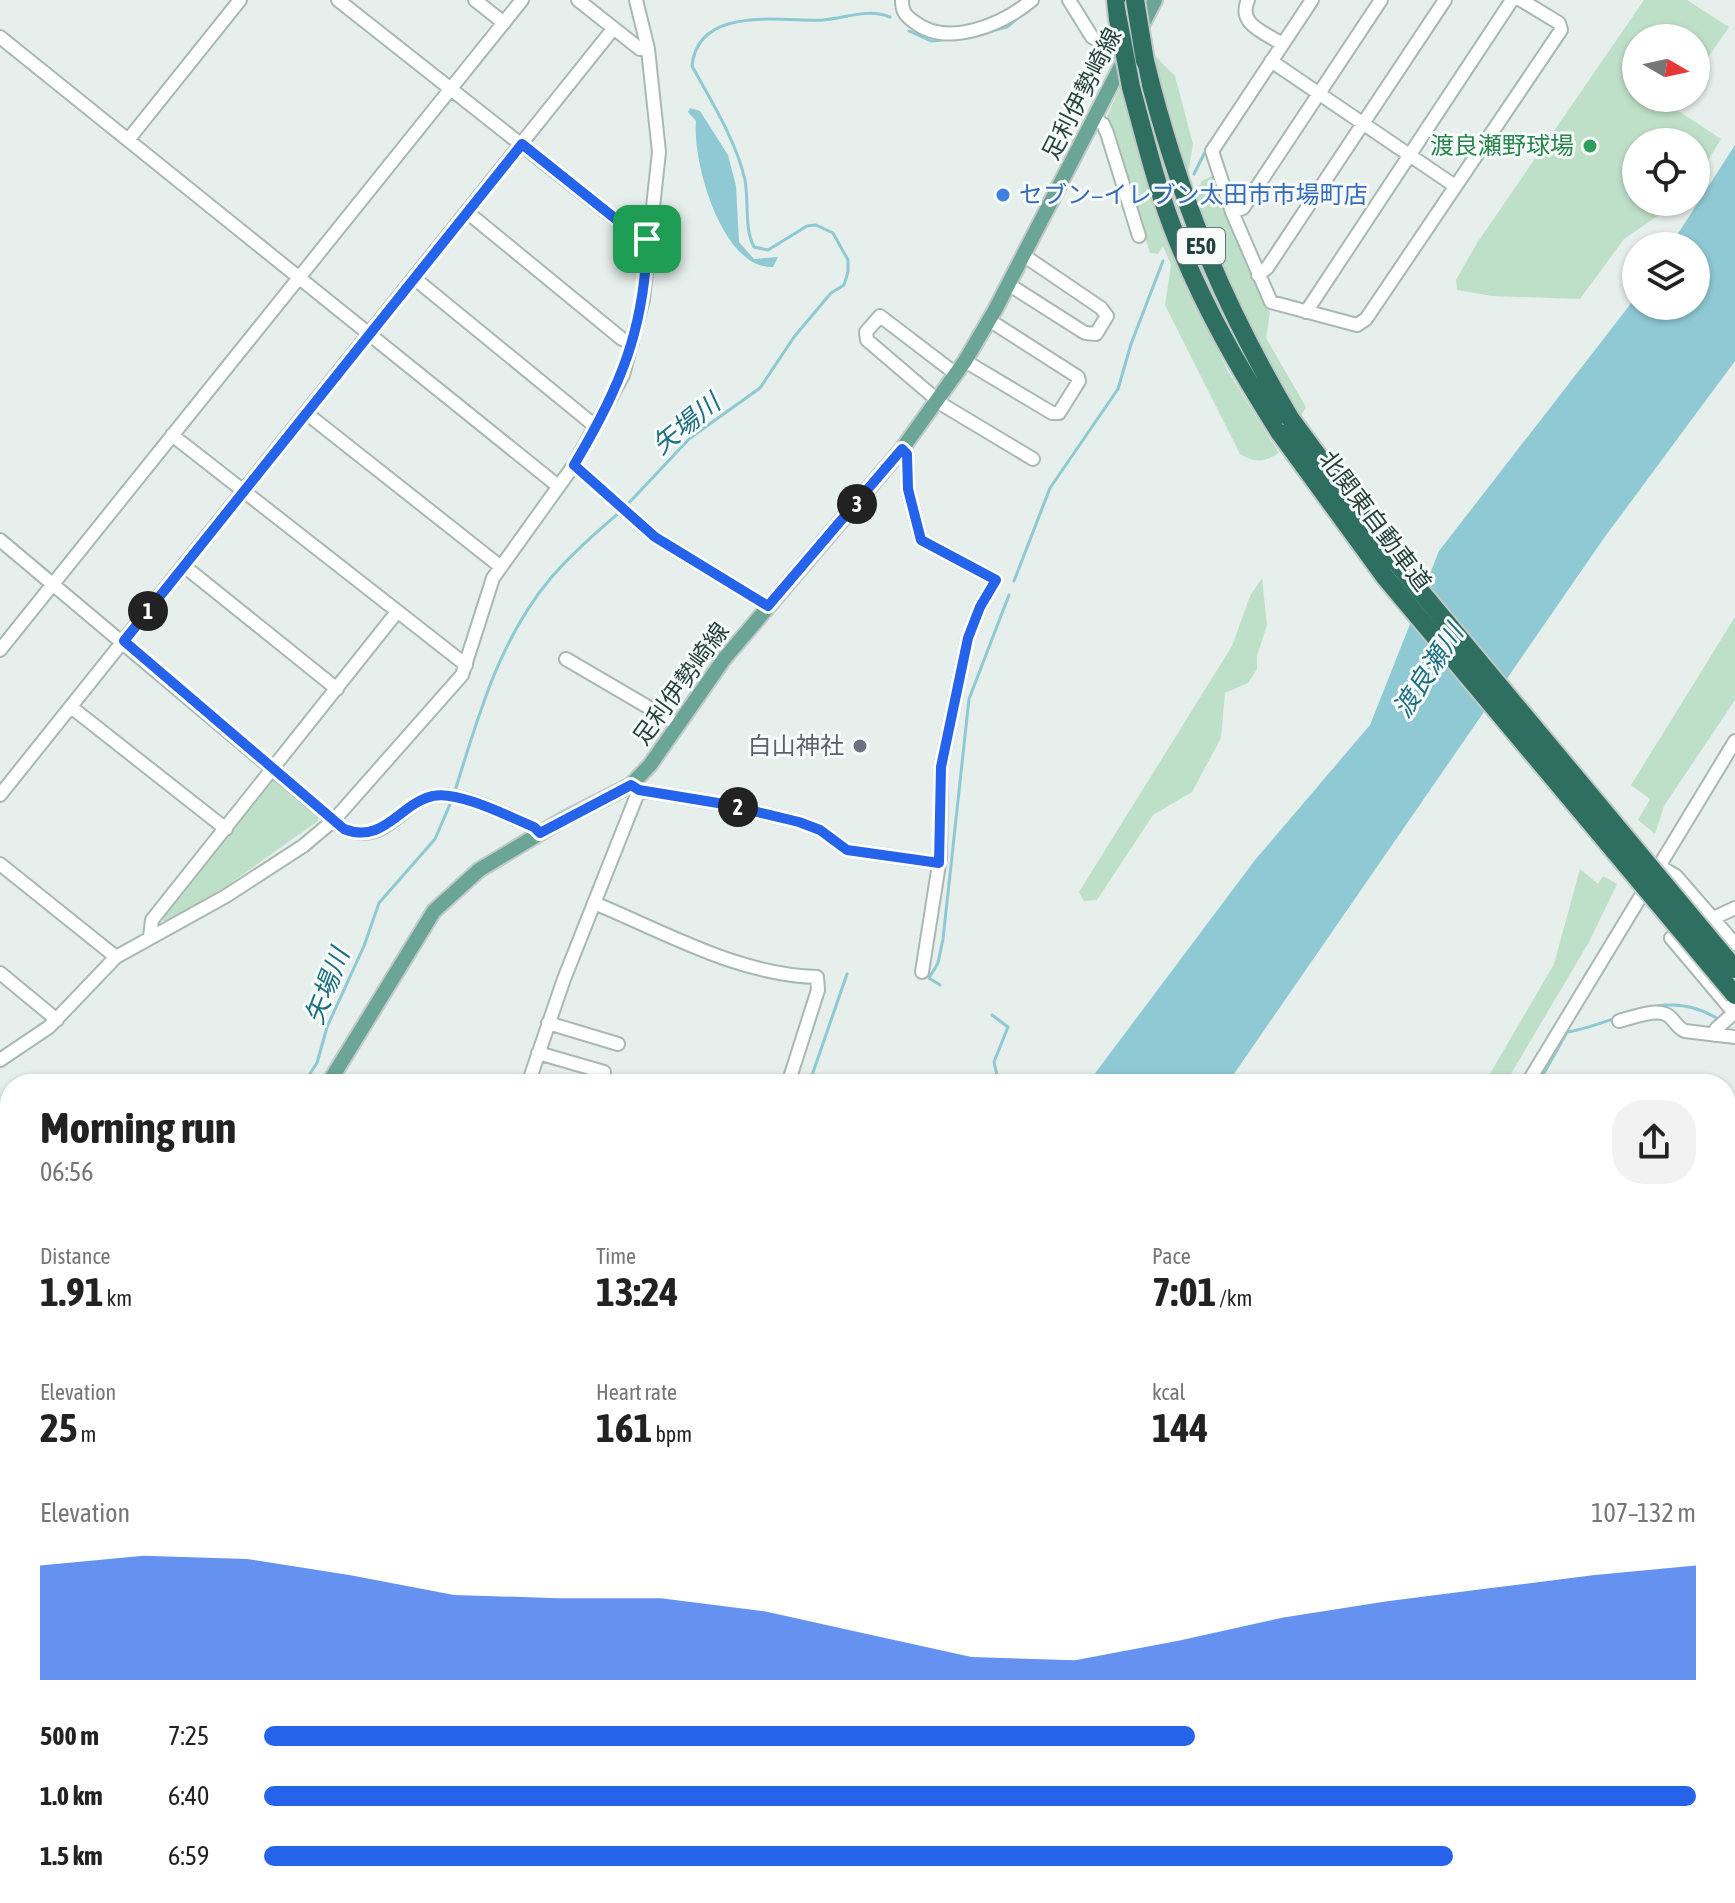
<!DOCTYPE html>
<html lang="en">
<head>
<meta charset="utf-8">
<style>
	:root { --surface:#fff; --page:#f2f2f2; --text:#222; --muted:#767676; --accent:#2563eb }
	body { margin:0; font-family:"Asap Condensed","Noto Sans JP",sans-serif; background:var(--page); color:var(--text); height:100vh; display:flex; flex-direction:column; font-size:30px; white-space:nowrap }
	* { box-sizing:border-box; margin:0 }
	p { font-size:26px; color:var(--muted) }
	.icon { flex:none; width:44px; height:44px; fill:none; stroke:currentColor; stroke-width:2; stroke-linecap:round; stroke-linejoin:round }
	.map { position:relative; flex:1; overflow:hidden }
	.panel { position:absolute; left:0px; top:1074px; width:1736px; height:830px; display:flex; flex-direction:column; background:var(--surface); border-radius:32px 32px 0 0; box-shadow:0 2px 6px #0004 }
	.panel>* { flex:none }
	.needle { width:52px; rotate:99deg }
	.buttons { position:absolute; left:1622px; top:24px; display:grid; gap:16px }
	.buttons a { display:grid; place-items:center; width:88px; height:88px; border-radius:50%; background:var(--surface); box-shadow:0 2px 6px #0004; font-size:40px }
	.pin { position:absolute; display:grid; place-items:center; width:68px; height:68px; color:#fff; margin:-34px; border-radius:16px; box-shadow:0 4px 12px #0006 }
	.km { position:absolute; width:40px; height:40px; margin:-20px; border-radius:50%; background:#222; color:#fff; font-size:22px; line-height:40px; text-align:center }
	.round { display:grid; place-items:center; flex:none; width:84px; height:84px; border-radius:32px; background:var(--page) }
	.headline { display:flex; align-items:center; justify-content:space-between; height:136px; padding:0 40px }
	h1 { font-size:44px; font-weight:700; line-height:60px }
	.figures { display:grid; grid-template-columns:repeat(3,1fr); gap:12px; height:136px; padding:8px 40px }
	.figures div { display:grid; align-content:center }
	.figures b { font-size:40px; font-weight:700 }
	.figures small { font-size:22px; font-weight:400 }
	.figures p { font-size:22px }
	.chart { height:224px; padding:16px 40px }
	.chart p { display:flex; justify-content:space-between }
	.chart svg { width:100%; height:144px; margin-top:8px; fill:var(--accent); opacity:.7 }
	ul { padding:0 40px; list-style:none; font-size:26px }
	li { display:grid; grid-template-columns:128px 96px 1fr; align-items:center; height:60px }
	li i { height:20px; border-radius:10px; background:var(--accent) }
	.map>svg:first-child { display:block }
</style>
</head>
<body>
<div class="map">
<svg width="1735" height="1903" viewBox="0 0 1735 1903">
	<rect width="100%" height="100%" fill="#e6efeb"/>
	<path fill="#bfe0c8" d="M1644,0h43l42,27 -33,48v-37h-60v60h44l-6,10 47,31 -25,41v-38h-60v60h42l-54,37 -44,60 -88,-3 -35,-6 -1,-10 21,-37z
		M1153,54l22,22 18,68 -5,29z
		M1120,88l42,137 29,70 37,76 51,82c-14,9 -25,10 -39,1l-75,-149 6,-40 -8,-19 -5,8 -8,-1 -43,-137z
		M1213,175l57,137 -4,26 40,69 -5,9c-42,-71 -79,-145 -106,-223l7,-12z
		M1262,578l5,47 -10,31v13l-9,14 -23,10 -4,45 -29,54 -39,23 -56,85 -13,1 -5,-9 153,-246 18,-50z
		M1735,617v83l-71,106 -9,28 -17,-14 12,-21 -19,-14z
		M277,780l41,37v4l-97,69 -56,31 -5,-3 110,-137z
		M1580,869l18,15 5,-8 14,8 -28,58 -84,142h-21l70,-120z
		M1137,1894h183l4,9h-191z"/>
	<path fill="#8ec9d4" d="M690,108l10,3 28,44 8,31 3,56 15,17 24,-2 -5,10c-50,3 -81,-104 -77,-146l-8,-9z
		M1735,145v216l-131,177 -377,546h-140l168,-224 115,-135 69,-174 197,-254v9h60v-60h-26z
		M641,1894h243l-2,9h-245z"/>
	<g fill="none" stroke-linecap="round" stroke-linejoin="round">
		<path stroke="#8ec9d4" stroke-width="3" d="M909,31l22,10 32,-3
			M986,32l21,-5 18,-15
			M1194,174l14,-28
			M626,506l64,-68 70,-50 34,-51 37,-44 13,-8 4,-13v-12l-15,-27 -17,-8 -9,1 -39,24 -14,-3c-10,-19 -5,-45 -9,-67 -9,-40 -34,-79 -53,-114 6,-62 91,-44 131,-46 23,-2 46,-12 67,-3
			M1014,581l36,-93 68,-99 13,-45 32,-83
			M455,791c23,-74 44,-151 95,-212 21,-25 46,-46 71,-68
			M940,985l-11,-7 9,-15 5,-24 26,-240 40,-104
			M992,1015l16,12 -14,35 5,22
			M303,1084l14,-21 10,-36 37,-81 15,-43 56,-64 16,-37
			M809,1084l38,-110
			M1538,1084l29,-52c55,-9 99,-49 154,-11
			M1728,1264l7,-32
			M0,1292l10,-12
			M169,1903l25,-9
			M510,1903l7,-9"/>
		<defs>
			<path id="minor" d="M338,0l299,236 10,3
				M475,0l29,23
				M578,0l62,49h8
				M902,0c0,11 3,15 11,21 34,28 90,3 119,-21
				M1069,0l23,37 35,21
				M1248,0c-11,24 16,32 34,44
				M1312,0l-100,151 20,61 39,90 86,23 9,-6 195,-289 -2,-7 -38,-23
				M0,37l558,449
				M1271,61l184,125
				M1094,119l9,5 4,9 32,103
				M128,140l112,-140
				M467,212l155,127 10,4
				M1232,212l11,-4 138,-208
				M1258,275l9,-7 178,-268
				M414,278l181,148
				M1008,284l77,49 11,1 11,-18 -6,-8 -78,-53
				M1306,312l206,-312
				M965,361l87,52h7l20,-32 -1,-4 -89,-57
				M956,374l-76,-58 -14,16 1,8 76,65 90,54
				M306,413l195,154
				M172,435l294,230
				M902,449l5,5 1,35 13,51 75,40 -16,27 -12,31 -27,129 -1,91 -18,114
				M574,465l81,72 113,69
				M0,540l344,289c44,17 55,-26 89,-33 25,-6 77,21 101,31l6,6
				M184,566l153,123
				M0,650l522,-650
				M566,659l111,65
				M71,707l155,122
				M631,785l8,5 85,14 75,18 21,8 27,20 92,13
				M0,795l613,-766
				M0,864l116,93
				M1658,865l18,11 59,68
				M594,903c71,29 144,72 223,74l1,13 -30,94
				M1735,908l-64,30 64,76
				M150,937l2,-17 245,-308
				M0,973l57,47
				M1619,1021c12,-3 35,-12 46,-7 9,3 10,13 20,17l50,6
				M548,1023l70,21
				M1715,1035l1,-6 18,-16
				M538,1053l66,19
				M0,1060l49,-33 67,-70 110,-61 77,-50 31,-26 128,-145 31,-97 81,-113 49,-90 20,-76 16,-147 -11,-103 -12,-49
				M528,1084l36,-105 75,-189
				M1527,1084l208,-343
				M1726,1266l9,4
				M1726,1403l9,5
				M1726,1463l9,-3
				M0,1765l10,-1
				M1726,1840l9,-6
				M1331,1894l1,9
				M1473,1894l10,9
				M142,1903l26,-9
				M542,1903l8,-9
				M556,1903l5,-9
				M1119,1903l4,-9
				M1372,1903l13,-9
				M1655,1903l8,-9"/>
			<path id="major" d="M328,1084l106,-173 45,-41 85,-51 67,-34 19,-20 74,-106 178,-210 63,-88 30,-51 160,-310
				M1726,1658l9,-7
				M0,1870l10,-19
				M1558,1903l5,-9"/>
			<path id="highway" d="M1116,0l2,19
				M1145,61c33,134 75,238 145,357
				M1131,87c14,51 26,103 46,152 27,69 64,132 103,194"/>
		</defs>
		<use href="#minor" stroke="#a8b8b2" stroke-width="16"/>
		<use href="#major" stroke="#c2cac8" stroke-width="18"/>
		<use href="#highway" stroke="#c2cac8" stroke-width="22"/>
		<use href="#minor" stroke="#fff" stroke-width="12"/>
		<use href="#major" stroke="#6aa596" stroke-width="14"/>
		<use href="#highway" stroke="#2f6f62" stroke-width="18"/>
		<defs>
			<path id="highway-bridge" d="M1135,0l10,61
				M1118,19l13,68
				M1290,418l107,145 338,406
				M1280,433l105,144 350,418"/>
		</defs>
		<use href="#highway-bridge" stroke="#c2cac8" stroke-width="22" stroke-linecap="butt"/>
		<use href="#highway-bridge" stroke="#2f6f62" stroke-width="18"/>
	</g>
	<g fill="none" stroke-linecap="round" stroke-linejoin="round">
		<defs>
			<path id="route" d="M522,144l115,92 10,3c-2,90 -27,149 -73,226l81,72 113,69 134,-157 5,5 1,35 13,51 75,40 -16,27 -12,31 -27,129 -2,96 -92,-13 -27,-20 -21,-8 -75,-18 -85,-14 -8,-5 -91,48 -6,-6c-24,-10 -77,-37 -101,-31 -33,7 -49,49 -89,33l-220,-188z"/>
		</defs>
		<use href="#route" stroke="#fff" stroke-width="16"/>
		<use href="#route" stroke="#2563eb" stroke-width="10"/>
	</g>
	<circle fill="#2e9e5b" stroke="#f7fbf9" stroke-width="3" cx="1590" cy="146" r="8"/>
	<circle fill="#3f7fe0" stroke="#f7fbf9" stroke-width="3" cx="1003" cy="195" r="8"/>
	<circle fill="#6b7280" stroke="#f7fbf9" stroke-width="3" cx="860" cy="746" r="8"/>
	<g text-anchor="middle" stroke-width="6" stroke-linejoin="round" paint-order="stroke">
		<rect fill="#f7fbf9" stroke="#637a73" stroke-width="2" x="1177" y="228" width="48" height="36" rx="6"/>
		<g font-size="22" font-weight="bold" fill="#24423a">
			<text x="1201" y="254">E50</text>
		</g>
		<g font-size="24" fill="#24423a" stroke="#f7fbf9">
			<text transform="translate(1082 94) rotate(-63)" y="8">足利伊勢崎線</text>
			<text transform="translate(1375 521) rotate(53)" y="8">北関東自動車道</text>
			<text transform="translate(681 684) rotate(-54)" y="8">足利伊勢崎線</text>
		</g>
		<g font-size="24" fill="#27864d" stroke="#f7fbf9" text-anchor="end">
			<text x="1574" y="154">渡良瀬野球場</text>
		</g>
		<g font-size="24" fill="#366cbe" stroke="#f7fbf9" text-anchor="start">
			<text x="1019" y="203">セブン−イレブン太田市市場町店</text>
		</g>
		<g font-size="24" fill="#5b616d" stroke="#f7fbf9" text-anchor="end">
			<text x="844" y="754">白山神社</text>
		</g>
		<g font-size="26" font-style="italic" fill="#1c6f80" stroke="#f7fbf9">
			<text transform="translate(686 424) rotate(-39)" y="9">矢場川</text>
			<text transform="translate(1428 671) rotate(-57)" y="9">渡良瀬川</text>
			<text transform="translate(327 986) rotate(-69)" y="9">矢場川</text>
		</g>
	</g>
</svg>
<div class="buttons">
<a><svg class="needle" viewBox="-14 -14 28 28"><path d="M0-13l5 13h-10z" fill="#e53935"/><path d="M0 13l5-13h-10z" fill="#767676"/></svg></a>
<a><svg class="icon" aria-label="locate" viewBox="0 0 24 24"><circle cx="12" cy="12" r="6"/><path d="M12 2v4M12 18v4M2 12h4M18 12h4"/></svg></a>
<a><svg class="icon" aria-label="layers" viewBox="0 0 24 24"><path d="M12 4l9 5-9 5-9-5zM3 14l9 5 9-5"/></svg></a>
</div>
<div class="pin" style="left:647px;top:239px;background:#1e9e55"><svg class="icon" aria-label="arrive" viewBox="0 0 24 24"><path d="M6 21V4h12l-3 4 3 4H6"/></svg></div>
<b class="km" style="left:148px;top:611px">1</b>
<b class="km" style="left:738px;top:807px">2</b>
<b class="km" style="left:857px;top:504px">3</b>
<section class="panel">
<div class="headline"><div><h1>Morning run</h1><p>06:56</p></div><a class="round"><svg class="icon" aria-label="share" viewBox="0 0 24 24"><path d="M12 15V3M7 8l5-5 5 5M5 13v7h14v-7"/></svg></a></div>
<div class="figures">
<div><p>Distance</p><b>1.91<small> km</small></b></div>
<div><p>Time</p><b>13:24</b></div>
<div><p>Pace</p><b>7:01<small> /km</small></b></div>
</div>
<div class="figures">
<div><p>Elevation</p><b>25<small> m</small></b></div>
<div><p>Heart rate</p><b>161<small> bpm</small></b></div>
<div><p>kcal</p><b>144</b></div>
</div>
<div class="chart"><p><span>Elevation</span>107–132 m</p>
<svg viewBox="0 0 160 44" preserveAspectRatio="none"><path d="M0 44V9L10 6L20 7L30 12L40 18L50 19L60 19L70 23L80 30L90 37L100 38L110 32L120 25L130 20L140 16L150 12L160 9V44z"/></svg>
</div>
<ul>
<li><b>500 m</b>7:25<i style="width:65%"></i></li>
<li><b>1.0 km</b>6:40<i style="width:100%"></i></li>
<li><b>1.5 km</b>6:59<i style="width:83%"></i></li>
</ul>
</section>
</div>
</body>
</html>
